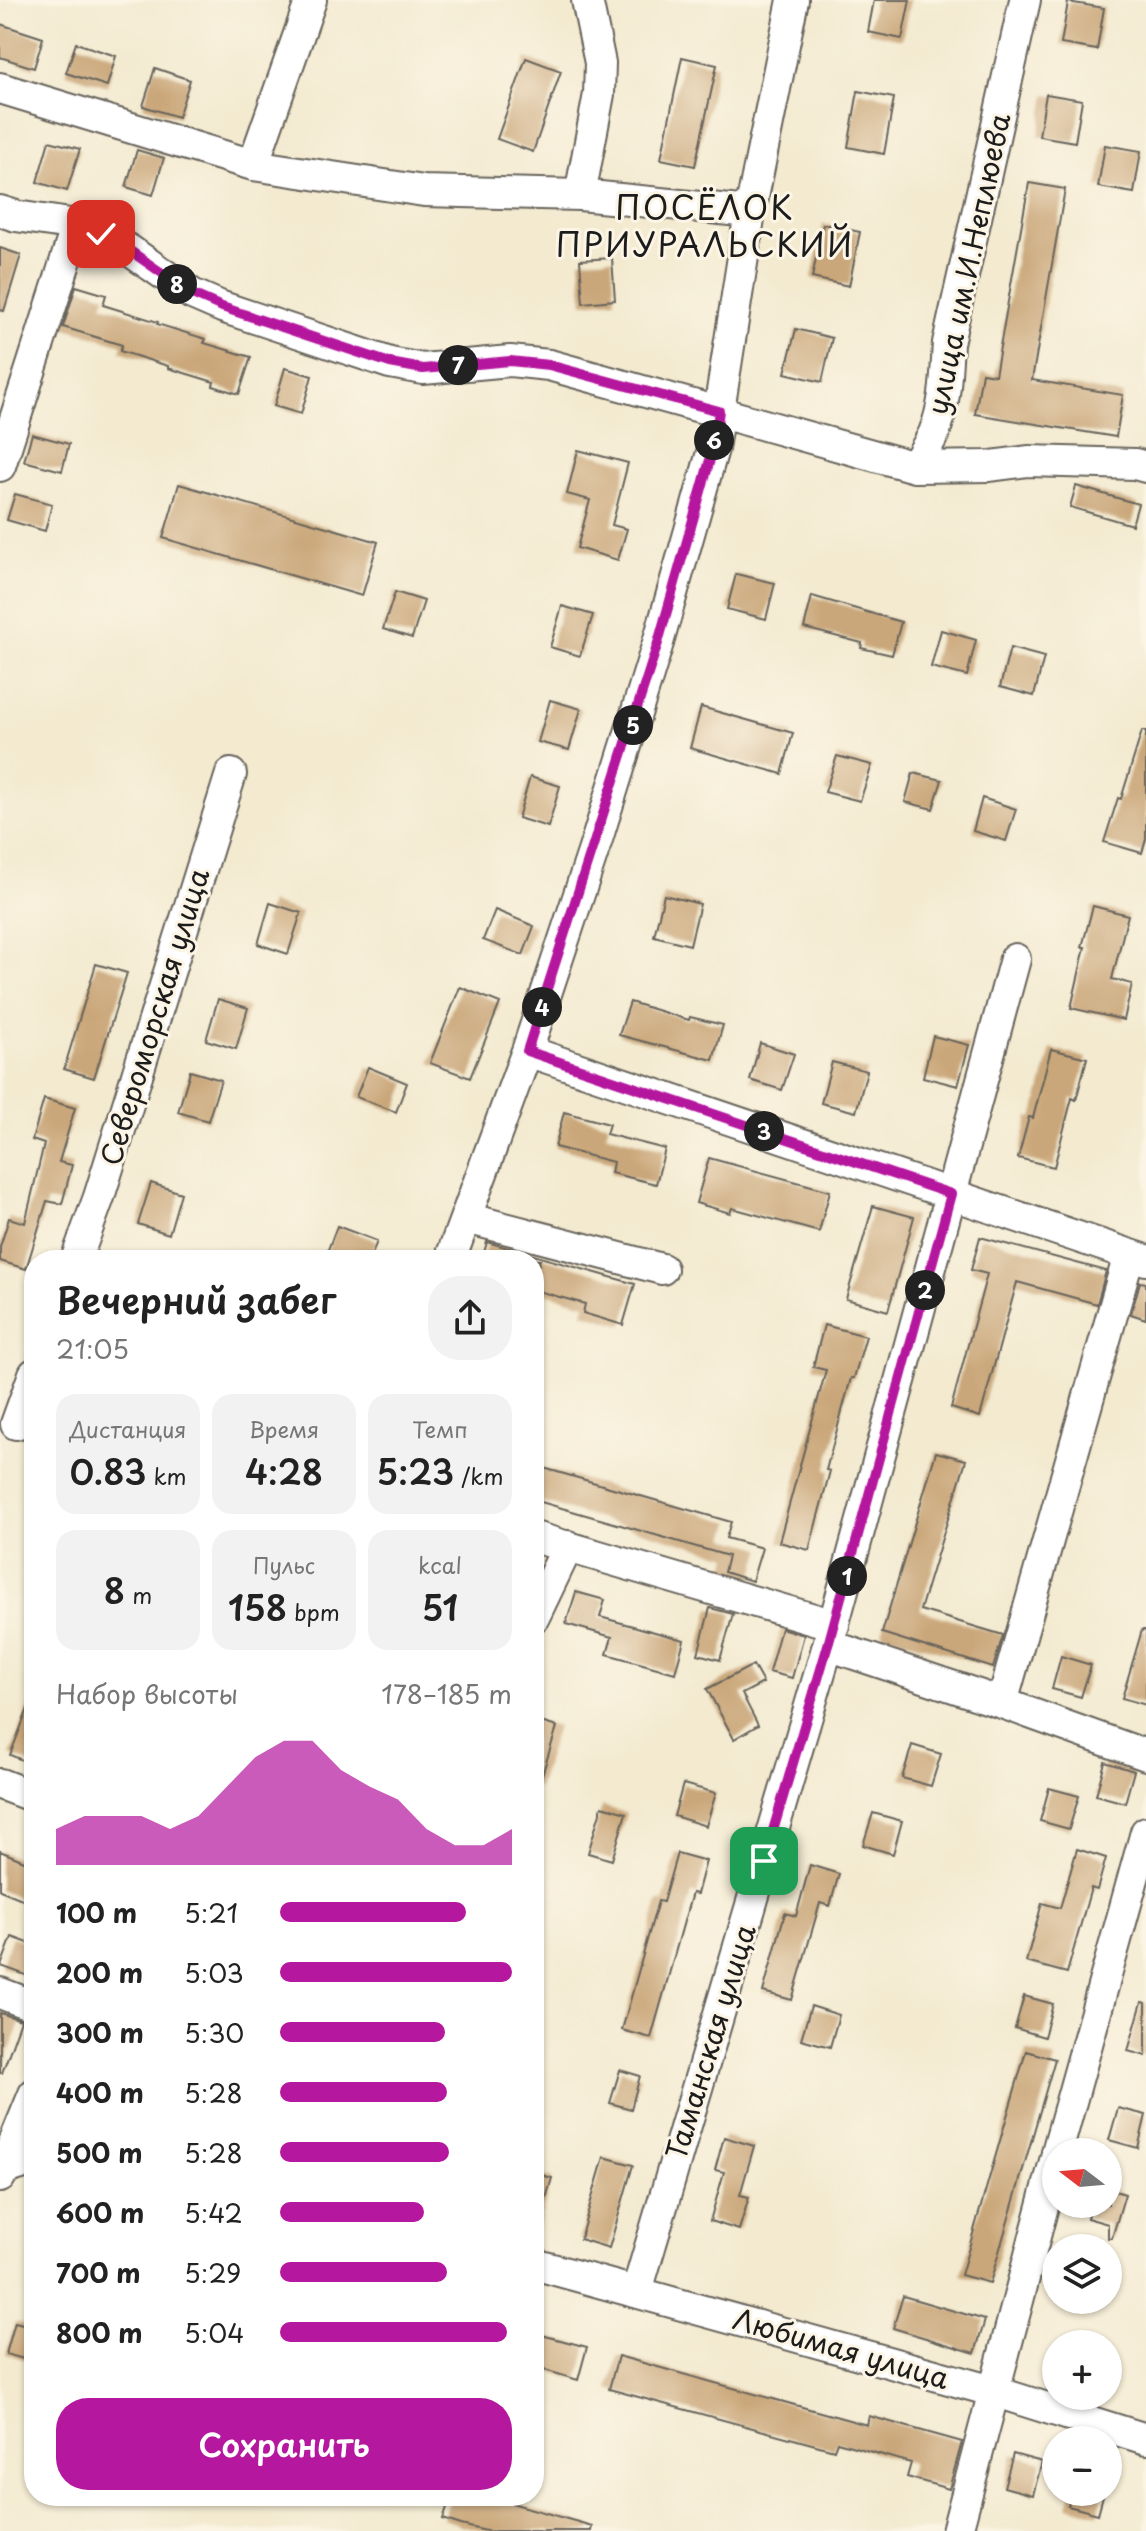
<!DOCTYPE html>
<html lang="ru">
<head>
<meta charset="utf-8">
<style>
	:root { --surface:#fff; --page:#f2f2f2; --text:#222; --muted:#767676; --accent:#b5179e }
	body { margin:0; font-family:"Playpen Sans",sans-serif; background:var(--page); color:var(--text); height:100vh; display:flex; flex-direction:column; font-size:30px; white-space:nowrap }
	* { box-sizing:border-box; margin:0 }
	p { font-size:26px; color:var(--muted) }
	.icon { flex:none; width:44px; height:44px; fill:none; stroke:currentColor; stroke-width:2; stroke-linecap:round; stroke-linejoin:round }
	.map { position:relative; flex:1; overflow:hidden }
	.panel { position:absolute; left:24px; top:1250px; width:520px; height:1256px; display:flex; flex-direction:column; background:var(--surface); border-radius:32px; box-shadow:0 2px 6px #0004 }
	.panel>* { flex:none }
	.needle { width:52px; rotate:286deg }
	.buttons { position:absolute; left:1042px; top:2138px; display:grid; gap:16px }
	.buttons a { display:grid; place-items:center; width:80px; height:80px; border-radius:50%; background:var(--surface); box-shadow:0 2px 6px #0004; font-size:40px }
	.pin { position:absolute; display:grid; place-items:center; width:68px; height:68px; color:#fff; margin:-34px; border-radius:16px; box-shadow:0 4px 12px #0006 }
	.km { position:absolute; width:40px; height:40px; margin:-20px; border-radius:50%; background:#222; color:#fff; font-size:22px; line-height:40px; text-align:center }
	.round { display:grid; place-items:center; flex:none; width:84px; height:84px; border-radius:32px; background:var(--page) }
	.summary { display:flex; align-items:center; justify-content:space-between; height:136px; padding:0 32px }
	h1 { font-size:36px; font-weight:600; line-height:60px }
	.stats { display:grid; grid-template-columns:repeat(3,1fr); gap:12px; height:136px; padding:8px 32px }
	.stats div { display:grid; align-content:center; border-radius:20px; background:var(--page); text-align:center }
	.stats b { font-size:34px; font-weight:600 }
	.stats small { font-size:22px; font-weight:400 }
	.stats p { font-size:22px }
	.chart { height:224px; padding:16px 32px }
	.chart p { display:flex; justify-content:space-between }
	.chart svg { width:100%; height:144px; margin-top:8px; fill:var(--accent); opacity:.7 }
	.cta { display:flex; gap:16px; margin-top:auto; padding:16px 32px }
	.cta a { flex:1; height:92px; border-radius:32px; background:var(--accent); color:#fff; font-size:32px; font-weight:600; line-height:92px; text-align:center }
	ul { padding:0 32px; list-style:none; font-size:26px }
	li { display:grid; grid-template-columns:128px 96px 1fr; align-items:center; height:60px }
	li i { height:20px; border-radius:10px; background:var(--accent) }
	.map>svg:first-child { display:block }
</style>
</head>
<body>
<div class="map">
<svg width="1146" height="2531" viewBox="0 0 1146 2531">
	<rect width="100%" height="100%" fill="#fcf5e5"/>
	<filter id="ink" filterUnits="userSpaceOnUse"><feTurbulence type="fractalNoise" baseFrequency=".0125" numOctaves="2"/><feDisplacementMap in="SourceGraphic" scale="16" xChannelSelector="R" yChannelSelector="G"/><feConvolveMatrix kernelMatrix="1 2 1 2 8 2 1 2 1" color-interpolation-filters="sRGB"/></filter>
	<filter id="wash" filterUnits="userSpaceOnUse"><feTurbulence type="fractalNoise" baseFrequency=".006" numOctaves="4" result="noise"/><feDisplacementMap in="SourceGraphic" scale="32" xChannelSelector="R" yChannelSelector="G"/><feGaussianBlur stdDeviation="1.8" result="paint"/><feColorMatrix in="noise" values="0 0 0 0 0 0 0 0 0 0 0 0 0 0 0 0 0 1.4 0 .05"/><feComposite in="paint" operator="in"/></filter>
	<g filter="url(#wash)">
		<rect width="100%" height="100%" fill="#f3ead0"/>
		<g id="blocks">
			<path fill="#caa77a" d="M874,0h36l-8,39 -34,-7z
				M1068,2l36,6 -7,42 -36,-6z
				M0,24l43,14 -9,30 -34,-11z
				M76,43l40,13 -9,30 -41,-13z
				M682,57l35,8 -22,101 -34,-7z
				M526,58l35,13 -28,81 -36,-13z
				M155,68l35,12 -12,37 -35,-11z
				M858,91l36,7 -10,56 -36,-7z
				M1046,94l36,6 -7,42 -36,-6z
				M49,141l31,8 -13,42 -30,-9z
				M1105,145l36,6 -7,42 -36,-6z
				M137,150l27,8 -11,37 -27,-8z
				M1029,183l36,6 -33,191 91,15 -7,42 -141,-23 7,-41 13,2z
				M823,224l37,8 -11,54 -37,-8z
				M0,248l21,7 -17,56 -4,-1z
				M612,258l3,42 -32,3 -3,-43z
				M76,286l30,9 -3,10 55,17 -1,2 49,15 -2,4 47,14 -12,37 -26,-8 1,-4 -46,-14v-2l-48,-15 2,-6 -59,-18z
				M796,329l36,9 -10,44 -37,-9z
				M285,368l27,8 -11,38 -27,-8z
				M32,434l37,10 -7,27 -38,-10z
				M578,450l50,13 -16,62 15,4 -9,31 -41,-12 13,-48 -23,-6z
				M179,484l199,58 -16,54 -199,-58z
				M1076,486l62,18 -6,21 -62,-18z
				M15,494l37,10 -7,27 -38,-11z
				M736,574l39,9 -9,36 -39,-10z
				M395,592l29,9 -12,37 -29,-9z
				M812,596l89,26 -9,33 -31,-7 1,-5 -58,-15z
				M562,606l31,9 -13,41 -30,-9z
				M941,630l35,10 -9,36 -36,-9z
				M1010,648l34,9 -10,39 -34,-9z
				M550,700l31,9 -12,41 -31,-8z
				M701,707l92,26 -11,41 -92,-26z
				M1142,731h4v108l-4,14 -38,-11 14,-44 3,1z
				M837,756l35,9 -12,36 -35,-9z
				M913,773l29,7 -9,29 -28,-7z
				M530,777l30,9 -12,41 -30,-9z
				M982,798l34,11 -10,32 -33,-10z
				M664,895l36,9 -10,41 -36,-9z
				M270,903l31,10 -13,41 -30,-10z
				M1093,906l35,9 -16,64 20,5 -8,36 -53,-12 14,-61h-3z
				M495,910l39,16 -11,29 -40,-15z
				M96,964l31,9 -33,105 -30,-9z
				M460,987l40,16 -30,75 -40,-15z
				M218,999l30,9 -12,41 -30,-9z
				M630,1002l59,18 1,-3 33,8 -10,35 -94,-25z
				M933,1036l36,9 -11,41 -35,-9z
				M760,1043l34,11 -12,36 -32,-10z
				M1051,1049l36,9 -11,42 -4,-2 -18,69 -36,-9 11,-41 4,1z
				M832,1062l35,9 -11,41 -35,-9z
				M368,1067l39,16 -11,29 -40,-15z
				M190,1071l31,9 -13,41 -30,-9z
				M44,1099l31,9 -16,54 13,3 -10,39 -15,-3 -21,68 -26,-8v-14l9,-29 16,5 19,-79 -12,-4z
				M564,1112l45,12 -3,10 59,15 -9,35 -45,-11 2,-11 -58,-15z
				M709,1158l121,33 -11,41 -87,-24 -2,5 -34,-10z
				M151,1183l30,10 -12,41 -31,-10z
				M873,1206l41,11 -26,94 -42,-12z
				M337,1226l40,15 -7,19h-32l-12,-5z
				M980,1237l126,34 -9,33 -80,-22 -37,135 -29,-9 36,-134 -16,-4z
				M487,1242l148,42 -12,41 -40,-12 2,-9 -51,-14v-11l6,-19h-58z
				M1140,1282l6,1v36l-15,-5z
				M824,1325l42,11 -12,42h-3l-25,92 4,1 -21,79 -30,-8 47,-172 -13,-3z
				M936,1452l30,8 -46,150 83,25 -10,33 -111,-35z
				M540,1467l191,55 -5,16 36,10 -10,33 -28,-9 4,-16 -194,-56v-14z
				M576,1592l29,8 -5,17 84,23 -9,33 -68,-19 5,-17 -46,-13z
				M710,1608l23,6 -13,46 -22,-6z
				M781,1628l23,7 -12,43 -23,-6z
				M1142,1630h4v75l-24,-7z
				M1061,1656l30,9 -10,32 -29,-8z
				M753,1665l10,18 -21,11 16,31 -24,14 -27,-50z
				M33,1696h1v69l-24,-10z
				M534,1720l23,7 -19,61 -4,-1z
				M912,1745l29,9 -10,32 -29,-8z
				M1105,1762l29,9 -9,32 -29,-8z
				M683,1784l33,9 -10,33 -32,-10z
				M1049,1788l30,8 -10,33 -29,-8z
				M602,1806l24,7 -14,47 -24,-7z
				M873,1813l29,8 -9,33 -30,-9z
				M1077,1849l29,9 -9,32 -6,-2 -24,85 -41,-11 16,-59 18,5z
				M0,1851l34,14v39l-34,-14z
				M677,1853l29,8 -9,33 -5,-1 -41,145 -29,-8 36,-129 5,1z
				M810,1865l29,9 -9,32 -10,-3 -28,97 -29,-8 22,-79 11,3z
				M12,1937l22,8v33l-33,-12z
				M1024,1996l29,8 -9,33 -29,-9z
				M1142,2002l4,1v53l-18,-5z
				M811,2006l28,9 -9,32 -29,-8z
				M0,2013l21,7 -19,53h-2z
				M1026,2051l29,8 -65,224 -29,-8z
				M620,2070l20,6 -9,33 -21,-6z
				M1118,2108l28,7 -8,33 -29,-8z
				M724,2137l30,9 -14,49 9,2 -10,33 -29,-9 14,-49 -9,-2z
				M604,2157l29,8 -24,83 -29,-9z
				M534,2173l18,5 -14,48h-4z
				M1108,2189l17,5 -13,44h-4v-14l-21,-6 4,-14h17z
				M903,2296l82,24 -10,33 -82,-25z
				M15,2322l19,5v35l-28,-8z
				M534,2333l53,14 -9,33 -44,-13z
				M618,2356l249,69 2,-9 93,26 -13,47 -42,-12 4,-14 -74,-21 -3,8 -225,-61z
				M1013,2454l29,8 -9,33 -29,-8z
				M1072,2492h32l-6,22 -30,-8z
				M451,2496h36l105,30 -1,5h-105l-25,-6 -18,-6z"/>
		</g>
	</g>
	<g filter="url(#ink)">
		<use href="#blocks" fill-opacity="0" stroke="#67645b" stroke-width="2"/>
		<g fill="none" stroke-linecap="round" stroke-linejoin="round">
			<defs>
				<path id="minor" d="M0,88l253,77 171,26 156,4 170,17
					M253,165l58,-165
					M580,195l19,-101 1,-31 -13,-63
					M0,211l16,5 61,9 24,9 28,16 63,44 30,13 168,56 33,6 87,-8 39,4 366,102c6,-11 14,-23 19,-34 12,-29 12,-60 14,-90l77,-343
					M0,466l77,-241
					M915,467l75,-1 38,-5 107,3 11,3
					M527,1051l619,209
					M466,1218l196,51
					M76,1260l23,-63 132,-423
					M450,1260l77,-209 67,-202 64,-206 55,-194 37,-237 43,-212
					M16,1424l18,-50
					M534,1537l300,88
					M534,1617l34,-71
					M828,1645l174,58 144,52
					M1002,1703l127,-448
					M0,1784l34,13
					M0,1993l34,13
					M1057,2152l89,-320
					M2,2170l32,-10
					M0,2177l34,-83
					M534,2264l462,128 150,47
					M637,2291l191,-646 187,-686
					M957,2531l99,-374"/>
			</defs>
			<use href="#minor" stroke="#67645b" stroke-width="34"/>
			<use href="#minor" stroke="#fff" stroke-width="30"/>
		</g>
	</g>
	<g fill="none" stroke-linecap="round" stroke-linejoin="round" filter="url(#ink)">
		<defs>
			<path id="route" d="M101,234l28,16 63,44 30,13 168,56 33,6 87,-8 39,4 170,46 -6,38 -55,194 -131,408 424,143 -123,451 -64,216"/>
		</defs>
		<use href="#route" stroke="#fff" stroke-width="16"/>
		<use href="#route" stroke="#b5179e" stroke-width="10"/>
	</g>
	<g text-anchor="middle" stroke-width="6" stroke-linejoin="round" paint-order="stroke">
		<g font-size="28" fill="#1c1c1c" stroke="#fcf5e5">
			<text transform="translate(969 264) rotate(-78)" y="10">улица им.И.Неплюева</text>
			<text transform="translate(155 1017) rotate(-73)" y="10">Североморская улица</text>
			<text transform="translate(711 2042) rotate(-73)" y="10">Таманская улица</text>
			<text transform="translate(841 2349) rotate(16)" y="10">Любимая улица</text>
		</g>
		<g font-size="32" letter-spacing="2" fill="#1c1c1c" stroke="#fcf5e5">
			<text x="705" y="220">ПОСЁЛОК<tspan x="705" dy="37">ПРИУРАЛЬСКИЙ</tspan></text>
		</g>
	</g>
</svg>
<div class="buttons">
<a><svg class="needle" viewBox="-14 -14 28 28"><path d="M0-13l5 13h-10z" fill="#e53935"/><path d="M0 13l5-13h-10z" fill="#767676"/></svg></a>
<a><svg class="icon" aria-label="layers" viewBox="0 0 24 24"><path d="M12 4l9 5-9 5-9-5zM3 14l9 5 9-5"/></svg></a>
<a>+</a>
<a>−</a>
</div>
<div class="pin" style="left:764px;top:1861px;background:#1e9e55"><svg class="icon" aria-label="arrive" viewBox="0 0 24 24"><path d="M6 21V4h12l-3 4 3 4H6"/></svg></div>
<div class="pin" style="left:101px;top:234px;background:#d93025"><svg class="icon" aria-label="check" viewBox="0 0 24 24"><path d="M5 12l5 5 9-10"/></svg></div>
<b class="km" style="left:847px;top:1576px">1</b>
<b class="km" style="left:925px;top:1290px">2</b>
<b class="km" style="left:764px;top:1131px">3</b>
<b class="km" style="left:542px;top:1007px">4</b>
<b class="km" style="left:633px;top:725px">5</b>
<b class="km" style="left:714px;top:440px">6</b>
<b class="km" style="left:458px;top:365px">7</b>
<b class="km" style="left:177px;top:284px">8</b>
<section class="panel">
<div class="summary"><div><h1>Вечерний забег</h1><p>21:05</p></div><a class="round"><svg class="icon" aria-label="share" viewBox="0 0 24 24"><path d="M12 15V3M7 8l5-5 5 5M5 13v7h14v-7"/></svg></a></div>
<div class="stats">
<div><p>Дистанция</p><b>0.83<small> km</small></b></div>
<div><p>Время</p><b>4:28</b></div>
<div><p>Темп</p><b>5:23<small> /km</small></b></div>
</div>
<div class="stats">
<div><b>8<small> m</small></b></div>
<div><p>Пульс</p><b>158<small> bpm</small></b></div>
<div><p>kcal</p><b>51</b></div>
</div>
<div class="chart"><p><span>Набор высоты</span>178–185 m</p>
<svg viewBox="0 0 160 44" preserveAspectRatio="none"><path d="M0 44V33L10 29L20 29L30 29L40 33L50 29L60 20L70 11L80 6L90 6L100 15L110 20L120 24L130 33L140 38L150 38L160 33V44z"/></svg>
</div>
<ul>
<li><b>100 m</b>5:21<i style="width:80%"></i></li>
<li><b>200 m</b>5:03<i style="width:100%"></i></li>
<li><b>300 m</b>5:30<i style="width:71%"></i></li>
<li><b>400 m</b>5:28<i style="width:72%"></i></li>
<li><b>500 m</b>5:28<i style="width:73%"></i></li>
<li><b>600 m</b>5:42<i style="width:62%"></i></li>
<li><b>700 m</b>5:29<i style="width:72%"></i></li>
<li><b>800 m</b>5:04<i style="width:98%"></i></li>
</ul>
<div class="cta"><a>Сохранить</a></div>
</section>
</div>
</body>
</html>
